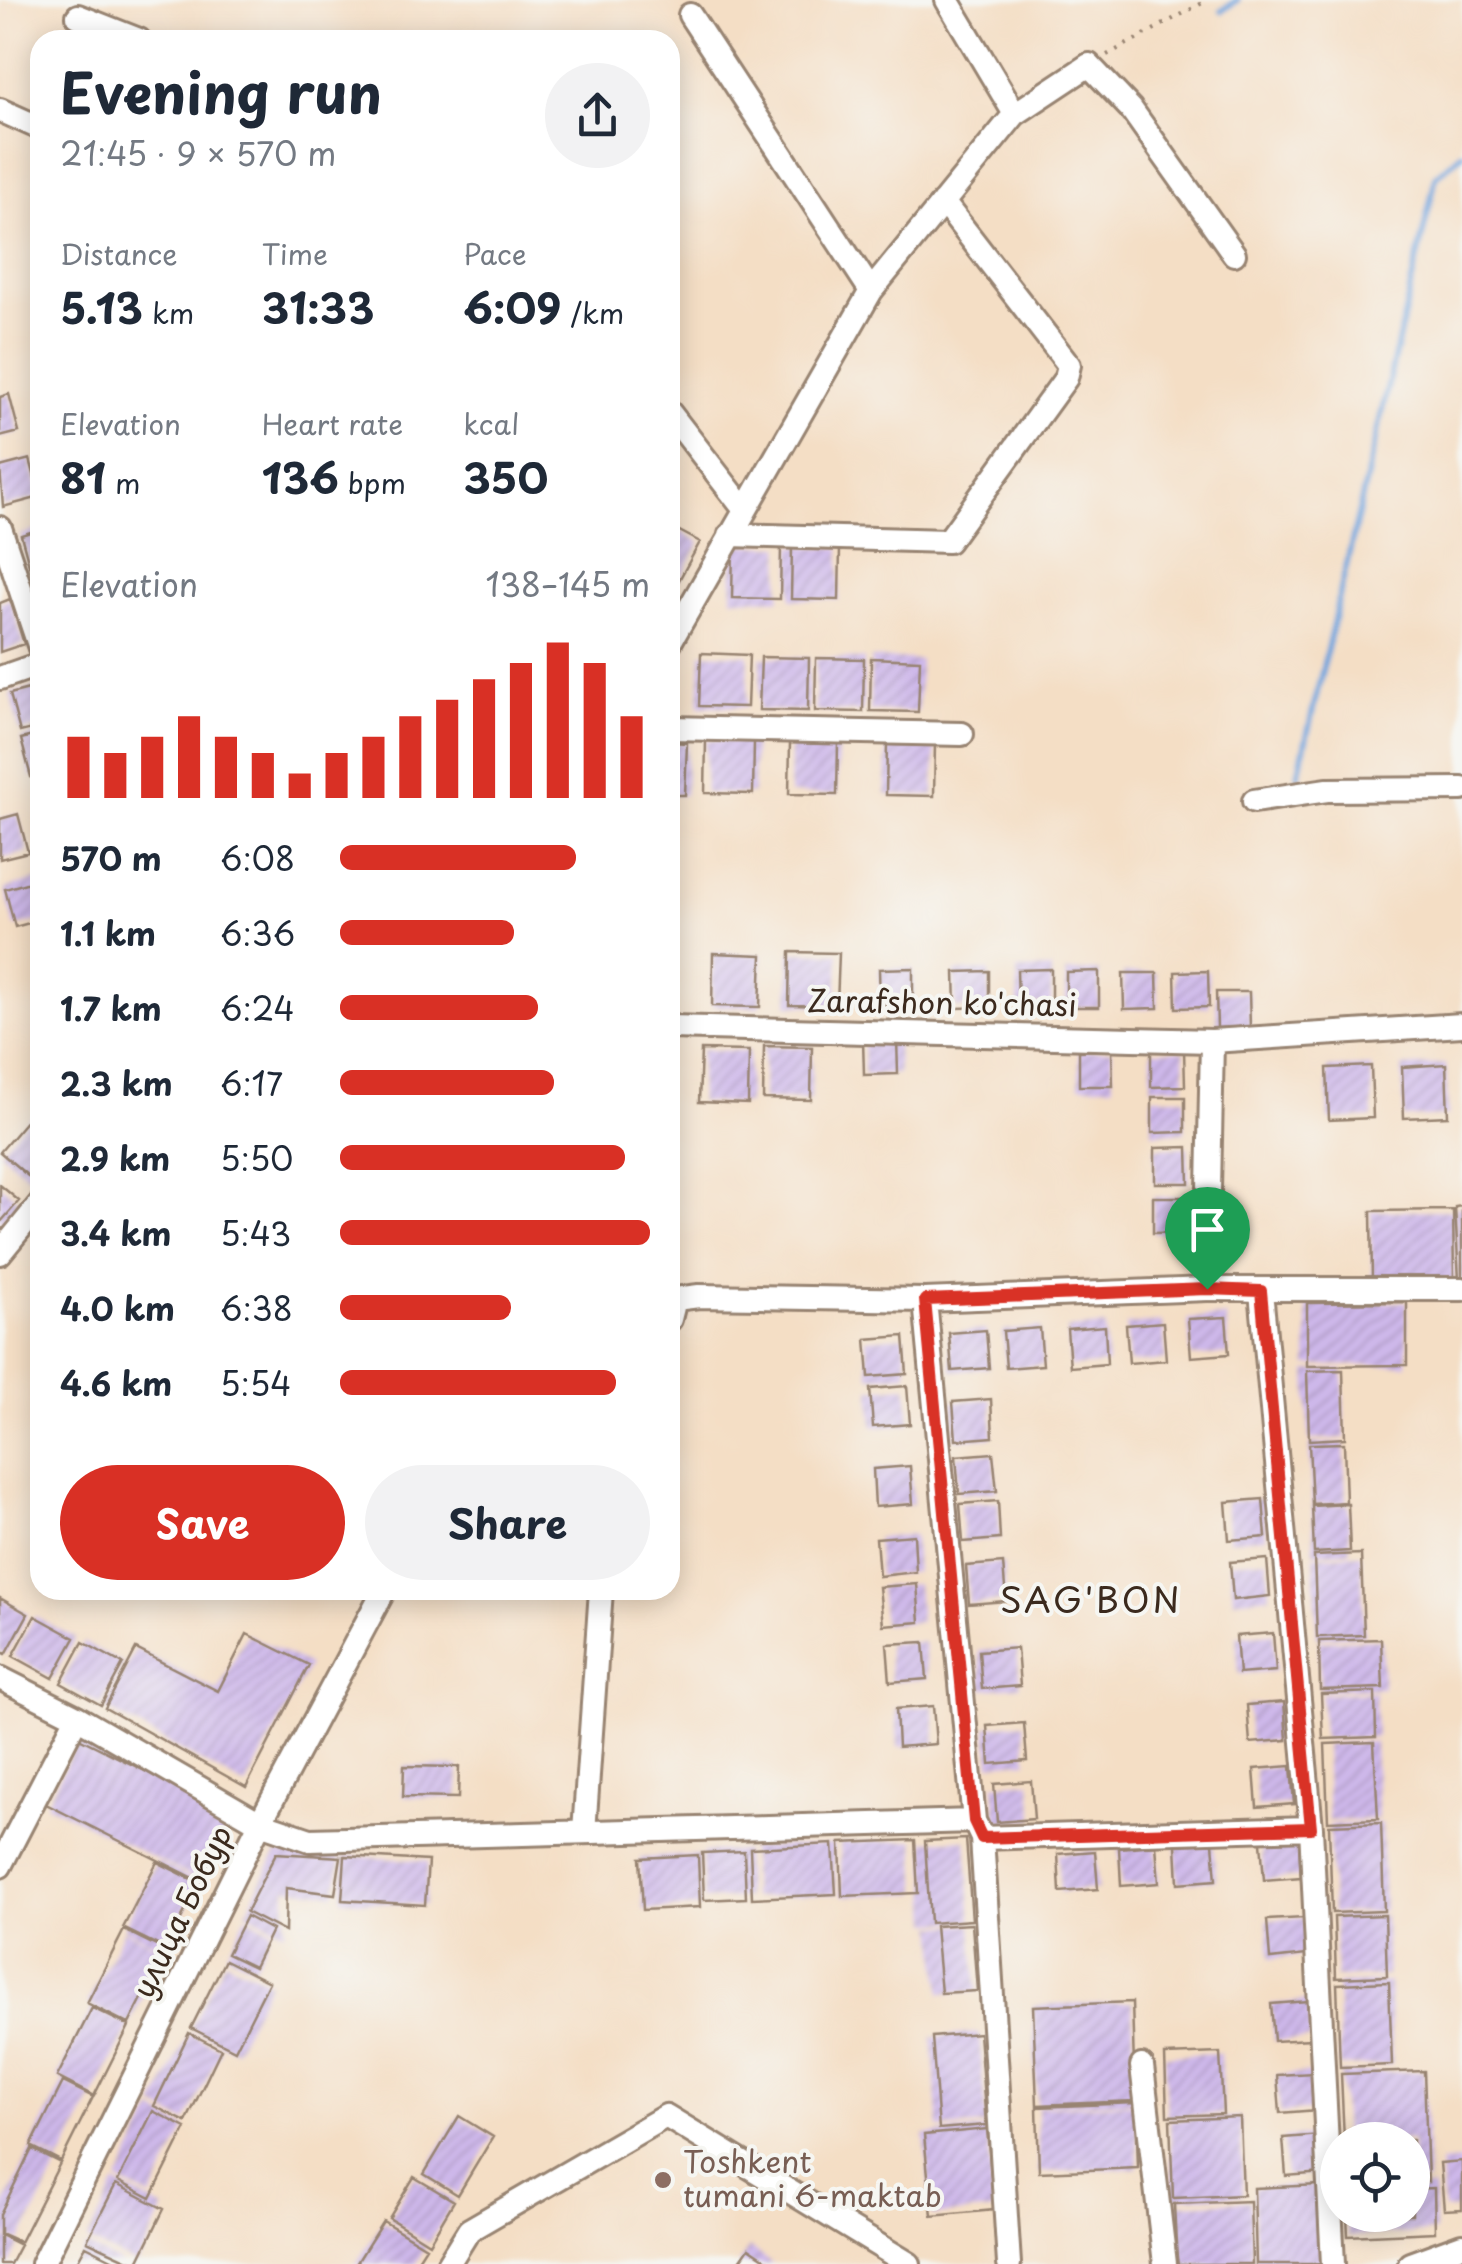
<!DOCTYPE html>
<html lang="en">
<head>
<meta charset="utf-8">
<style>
	:root { --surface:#fff; --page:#f2f2f3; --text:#1f2937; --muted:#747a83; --accent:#d93025 }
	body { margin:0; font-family:"Playpen Sans",sans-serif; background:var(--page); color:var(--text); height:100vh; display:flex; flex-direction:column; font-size:38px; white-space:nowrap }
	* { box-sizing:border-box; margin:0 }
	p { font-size:32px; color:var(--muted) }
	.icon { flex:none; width:55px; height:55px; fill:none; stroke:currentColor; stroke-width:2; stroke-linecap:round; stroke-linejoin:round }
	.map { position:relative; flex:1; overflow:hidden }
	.sheet { position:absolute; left:30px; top:30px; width:650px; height:1570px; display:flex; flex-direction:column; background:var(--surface); border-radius:30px; box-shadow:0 5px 25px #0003 }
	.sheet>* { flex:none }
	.fabs { position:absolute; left:1320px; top:2122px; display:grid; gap:20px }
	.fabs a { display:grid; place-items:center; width:110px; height:110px; border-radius:50%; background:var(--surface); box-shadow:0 5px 25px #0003; font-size:50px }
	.pin { position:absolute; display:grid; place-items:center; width:85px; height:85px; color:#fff; margin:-102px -42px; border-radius:50% 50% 50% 0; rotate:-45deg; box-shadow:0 0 10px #0007 }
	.pin .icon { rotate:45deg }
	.round { display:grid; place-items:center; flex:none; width:105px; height:105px; border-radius:52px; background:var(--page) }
	.summary { display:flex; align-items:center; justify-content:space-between; height:170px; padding:0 30px }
	h1 { font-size:55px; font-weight:700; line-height:75px }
	.stats { display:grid; grid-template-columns:repeat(3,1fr); gap:15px; height:170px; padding:10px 30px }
	.stats div { display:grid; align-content:center }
	.stats b { font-size:42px; font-weight:700 }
	.stats small { font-size:28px; font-weight:400 }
	.stats p { font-size:28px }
	.chart { height:280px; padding:20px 30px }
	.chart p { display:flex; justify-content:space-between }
	.chart svg { width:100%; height:180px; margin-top:10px; stroke:var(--accent); stroke-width:6 }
	.action { display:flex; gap:20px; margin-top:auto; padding:20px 30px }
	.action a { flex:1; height:115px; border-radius:60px; background:var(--accent); color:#fff; font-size:40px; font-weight:700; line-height:115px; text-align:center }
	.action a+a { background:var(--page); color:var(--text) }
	ul { padding:0 30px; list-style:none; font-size:32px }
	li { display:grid; grid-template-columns:160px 120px 1fr; align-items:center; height:75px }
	li i { height:25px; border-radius:12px; background:var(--accent) }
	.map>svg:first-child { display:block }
</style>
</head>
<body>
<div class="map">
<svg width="1462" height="2264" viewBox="0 0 1462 2264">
	<defs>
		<pattern id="building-hatch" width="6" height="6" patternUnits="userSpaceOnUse" patternTransform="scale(2.5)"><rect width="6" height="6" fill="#ceb8ea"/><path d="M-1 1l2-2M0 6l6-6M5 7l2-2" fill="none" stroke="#b29ec8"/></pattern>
	</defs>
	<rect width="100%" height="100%" fill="#f6f6f2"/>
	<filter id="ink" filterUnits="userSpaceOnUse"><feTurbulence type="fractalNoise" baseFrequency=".01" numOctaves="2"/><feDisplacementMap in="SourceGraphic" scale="20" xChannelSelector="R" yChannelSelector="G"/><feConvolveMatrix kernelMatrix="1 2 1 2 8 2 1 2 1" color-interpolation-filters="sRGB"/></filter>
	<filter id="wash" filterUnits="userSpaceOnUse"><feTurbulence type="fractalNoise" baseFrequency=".0048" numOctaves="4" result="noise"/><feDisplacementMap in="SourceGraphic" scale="40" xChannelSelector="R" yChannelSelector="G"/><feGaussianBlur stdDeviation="2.25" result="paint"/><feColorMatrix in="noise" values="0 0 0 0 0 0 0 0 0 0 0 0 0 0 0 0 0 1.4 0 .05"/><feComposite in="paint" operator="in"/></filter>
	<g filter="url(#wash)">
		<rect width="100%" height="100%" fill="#f4dec5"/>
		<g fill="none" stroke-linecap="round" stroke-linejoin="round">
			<path stroke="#70a3dc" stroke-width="6" d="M1222,11l15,-11
				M1298,775l138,-598 26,-24"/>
		</g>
		<g id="blocks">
			<path fill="url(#building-hatch)" d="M9,394l10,38 -19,5v-40z
				M30,459l10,38 -37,10 -3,-40z
				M670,526l30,16 -21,38 -9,-5z
				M40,529v41l-9,2 -10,-37z
				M733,545l48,1 -1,53 -48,-1z
				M792,546l48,2 -1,52 -48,-1z
				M10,599l14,45 -24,8v-49z
				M701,653l48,2 -2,52 -48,-1z
				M761,657l48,1 -1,53 -49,-1z
				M816,658l48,1 -1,53 -48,-1z
				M871,658l49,2 -2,52 -48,-1z
				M40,686v41l-20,5 -10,-38z
				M40,734v41l-9,2 -10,-38z
				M706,740l48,2 -1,52 -48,-1z
				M670,742l17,1 -2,52h-15z
				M790,742h48l-1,53 -48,-1z
				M887,742l48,1 -1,53 -48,-1z
				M18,814l10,38 -28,7v-40z
				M40,879v41l-25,7 -10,-38z
				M790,952l49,1 -2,53 -48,-1z
				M713,953l49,2 -2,52 -48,-1z
				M913,968v36l-33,1 -1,-36z
				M1051,969v35l-33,1 -1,-35z
				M989,971v36l-33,1 -1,-36z
				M1099,971v36h-33v-35z
				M1208,971l1,36 -33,1 -1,-36z
				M1123,973h34l1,35 -34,1z
				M1216,992h33l1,35 -33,1z
				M897,1038l1,36 -34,1 -1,-36z
				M764,1046l48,1 -1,53 -48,-1z
				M701,1050l48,1 -1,53 -49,-2z
				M1112,1050l1,36h-34v-35z
				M1184,1050l1,36 -34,1v-36z
				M1446,1064l2,52 -44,2 -2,-51z
				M1371,1066l2,52 -44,2 -2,-52z
				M1152,1097h33v35l-33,1z
				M34,1112l6,5v60l-5,5 -35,-30z
				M1188,1147l1,36h-34v-35z
				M0,1185l19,16 -19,22z
				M1153,1197h33l1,35 -34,1z
				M1462,1206v74h-3l-4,-73z
				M1453,1210l1,70 -82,1 -1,-70z
				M1407,1302v63l-100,1v-63z
				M1226,1317l3,37 -38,3 -3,-38z
				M1163,1322l3,38 -37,3 -3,-38z
				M1105,1326l2,38 -37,3 -3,-38z
				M1040,1328l3,37 -37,3 -3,-37z
				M986,1330l3,38 -37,3 -3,-38z
				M904,1336l3,38 -38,3 -3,-38z
				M1343,1370l2,68 -36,2 -2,-69z
				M907,1386l3,38 -37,3 -3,-38z
				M991,1399l2,38 -37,3 -3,-38z
				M1344,1443l2,59 -34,2 -3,-60z
				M993,1453l4,38 -38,3 -3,-38z
				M910,1466l3,38 -38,3 -2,-38z
				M1263,1499l3,38 -37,3 -3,-38z
				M998,1501l2,38 -37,3 -3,-38z
				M1348,1504l2,47 -36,2 -2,-47z
				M914,1535l2,37 -37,4 -3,-38z
				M1361,1554l3,81 -47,2 -3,-81z
				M1267,1559l3,37 -37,4 -3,-38z
				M1003,1563l3,38 -37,3 -3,-38z
				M917,1584l3,38 -37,3 -4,-38z
				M0,1598l28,16 -22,40 -6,-3z
				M35,1616l40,22 -22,40 -40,-22z
				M1273,1633l3,38 -37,3 -3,-38z
				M247,1634l62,31 -63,122 -141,-79 31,-59 82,42z
				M1381,1639l2,49 -63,2 -1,-49z
				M83,1642l40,22 -22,41 -40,-22z
				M924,1642l3,37 -37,3 -3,-38z
				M1017,1648l3,38 -38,3 -3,-38z
				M1375,1692l1,45 -53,2 -2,-45z
				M1284,1702l3,38 -37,3 -3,-38z
				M933,1706l3,38 -38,3 -2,-38z
				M1024,1723l3,38 -37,3 -3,-38z
				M79,1738l154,77 -33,66 -154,-77z
				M1374,1742l4,77 -50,2 -3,-77z
				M404,1766l55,1 -1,31 -55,-1z
				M1291,1766l3,38 -37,3 -3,-38z
				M1031,1781l3,38 -37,3 -3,-38z
				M1381,1823l3,88 -52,2 -3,-88z
				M966,1839l6,81 -42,3 -5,-82z
				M1299,1839l2,38 -37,3 -3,-38z
				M915,1840l3,53 -76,3 -2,-53z
				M1213,1843l3,37 -38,3 -2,-38z
				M833,1844l3,50 -84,4 -2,-50z
				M1156,1845l3,38 -38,3 -2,-38z
				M744,1851l2,47 -42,2 -2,-47z
				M1095,1851l3,38 -38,3 -2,-38z
				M276,1853l65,4 -6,37 -49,-6 -1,44 -39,-20z
				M698,1855l2,52 -57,3 -3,-52z
				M345,1856l83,5 -3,44 -83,-5z
				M157,1862l42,21 -33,66 -43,-21z
				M1385,1915l2,61 -51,2 -2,-61z
				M246,1916l26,14 -18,37 -27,-13z
				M1304,1918l3,37 -37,4 -3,-39z
				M972,1924l5,67 -36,2 -6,-67z
				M124,1930l42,21 -37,73 -42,-21z
				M225,1960l44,22 -34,68 -44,-22z
				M1389,1982l3,83 -52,2 -3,-83z
				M1308,2001l3,38 -37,2 -3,-37z
				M1132,2002l3,99 -98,4 -4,-99z
				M92,2008l37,18 -35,70 -37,-19z
				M189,2033l32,16 -35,73 -32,-16z
				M979,2033l7,92 -47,4 -7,-92z
				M1220,2053l3,61 -56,2 -2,-61z
				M1424,2071l4,111 -16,1v-43h-68l-3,-66z
				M1314,2073l3,37 -37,3 -3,-38z
				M63,2082l30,15 -32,64 -30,-15z
				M1136,2103l2,65 -99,4 -2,-65z
				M153,2111l33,17 -35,70 -33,-17z
				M459,2116l34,21 -35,58 -34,-21z
				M1240,2117l3,78 -70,3 -3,-78z
				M987,2129l7,81 -62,6 -8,-81z
				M1321,2135l2,38 -37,3 -3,-38z
				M32,2149l28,14 -40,79 -20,-9v-19z
				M1462,2161v48l-18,1 -4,-47z
				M414,2177l40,24 -25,42 -40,-25z
				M116,2184l48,25 -27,55 -50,-23z
				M1320,2185l3,79h-67l-2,-76z
				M1434,2188l1,44 -87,4 -1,-21h65v-26z
				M1250,2201l2,63h-75l-3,-60z
				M383,2221l43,26 -11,17h-59z
				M0,2235l20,10 -10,19h-10z
				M86,2246l36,18h-46z
				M749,2248l24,16h-35z"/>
		</g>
	</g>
	<g filter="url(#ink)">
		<use href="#blocks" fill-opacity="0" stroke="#988472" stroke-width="2.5"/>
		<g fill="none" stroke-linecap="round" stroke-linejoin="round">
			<defs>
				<path id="minor" d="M947,0l68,114
					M690,15l181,276
					M78,16l61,24
					M0,110l40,18
					M670,413l75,97
					M0,528l40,120
					M730,535l218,6 118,-163 3,-13 -126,-163
					M670,642l201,-351 144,-177 74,-49 42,44 103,145
					M0,678l40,-14
					M670,728l292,6
					M1254,801l73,-11 135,-1
					M670,1027l542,14 250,-16
					M0,1253l40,-49
					M1207,1289l5,-248
					M1261,1291l50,537 22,436
					M925,1300l49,521 8,17 27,426
					M670,1319l5,-20 24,-3 226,4 282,-11h255
					M0,1678l77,39 183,106 50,17 664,-19
					M584,1832l17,-242
					M982,1838l329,-10
					M0,1866l77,-149
					M1142,2066l23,198
					M42,2264l218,-441 124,-233
					M448,2264l21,-34 197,-114 243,148
					M1410,2264l52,-19"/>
			</defs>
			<use href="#minor" stroke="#988472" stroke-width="28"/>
			<path stroke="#988472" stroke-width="4" stroke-dasharray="2.5 8" stroke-linecap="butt" d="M1107,55l101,-55"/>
			<use href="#minor" stroke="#fff" stroke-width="22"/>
		</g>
	</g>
	<g fill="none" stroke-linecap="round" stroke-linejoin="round" filter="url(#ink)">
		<defs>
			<path id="route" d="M1207,1289l54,2 50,537 -329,10 -8,-17 -49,-521z"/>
		</defs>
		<use href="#route" stroke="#fff" stroke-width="20"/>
		<use href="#route" stroke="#d93025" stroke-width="12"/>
	</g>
	<circle fill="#8d6e63" stroke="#f6f6f2" stroke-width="4" cx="663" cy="2180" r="10"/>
	<g text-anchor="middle" stroke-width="8" stroke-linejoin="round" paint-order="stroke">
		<g font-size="30" fill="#3b2a1e" stroke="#f6f6f2">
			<text transform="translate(942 1004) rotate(1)" y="10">Zarafshon ko'chasi</text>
			<text transform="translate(183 1912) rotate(-64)" y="10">улица Бобур</text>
		</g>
		<g font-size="30" fill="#785e54" stroke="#f6f6f2" text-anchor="start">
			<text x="683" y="2173">Toshkent<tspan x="683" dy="34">tumani 6-maktab</tspan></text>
		</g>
		<g font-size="35" letter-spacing="2.5" fill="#3b2a1e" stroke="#f6f6f2">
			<text x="1091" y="1613">SAG'BON</text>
		</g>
	</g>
</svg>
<div class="fabs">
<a><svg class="icon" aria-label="locate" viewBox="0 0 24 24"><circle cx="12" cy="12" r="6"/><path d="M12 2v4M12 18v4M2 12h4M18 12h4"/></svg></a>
</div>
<div class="pin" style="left:1207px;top:1289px;background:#1e9e55"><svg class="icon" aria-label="arrive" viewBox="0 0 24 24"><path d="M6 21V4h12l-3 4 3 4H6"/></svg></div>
<section class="sheet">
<div class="summary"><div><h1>Evening run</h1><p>21:45 · 9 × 570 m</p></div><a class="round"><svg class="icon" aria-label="share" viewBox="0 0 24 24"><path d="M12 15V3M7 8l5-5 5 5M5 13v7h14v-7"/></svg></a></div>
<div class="stats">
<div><p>Distance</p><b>5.13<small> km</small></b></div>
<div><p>Time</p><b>31:33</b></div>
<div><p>Pace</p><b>6:09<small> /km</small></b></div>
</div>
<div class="stats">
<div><p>Elevation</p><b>81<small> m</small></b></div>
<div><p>Heart rate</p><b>136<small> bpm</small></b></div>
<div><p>kcal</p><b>350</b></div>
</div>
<div class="chart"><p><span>Elevation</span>138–145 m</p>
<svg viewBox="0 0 160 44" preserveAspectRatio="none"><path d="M5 44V29M15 44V33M25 44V29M35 44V24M45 44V29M55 44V33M65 44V38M75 44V33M85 44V29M95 44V24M105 44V20M115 44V15M125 44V11M135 44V6M145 44V11M155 44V24"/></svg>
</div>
<ul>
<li><b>570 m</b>6:08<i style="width:76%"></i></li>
<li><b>1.1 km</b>6:36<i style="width:56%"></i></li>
<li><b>1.7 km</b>6:24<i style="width:64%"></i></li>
<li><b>2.3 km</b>6:17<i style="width:69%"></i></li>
<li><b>2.9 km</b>5:50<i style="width:92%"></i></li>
<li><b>3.4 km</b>5:43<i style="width:100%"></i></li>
<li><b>4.0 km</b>6:38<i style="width:55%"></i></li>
<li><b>4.6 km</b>5:54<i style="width:89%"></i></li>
</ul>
<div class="action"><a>Save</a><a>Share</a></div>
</section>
</div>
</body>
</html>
